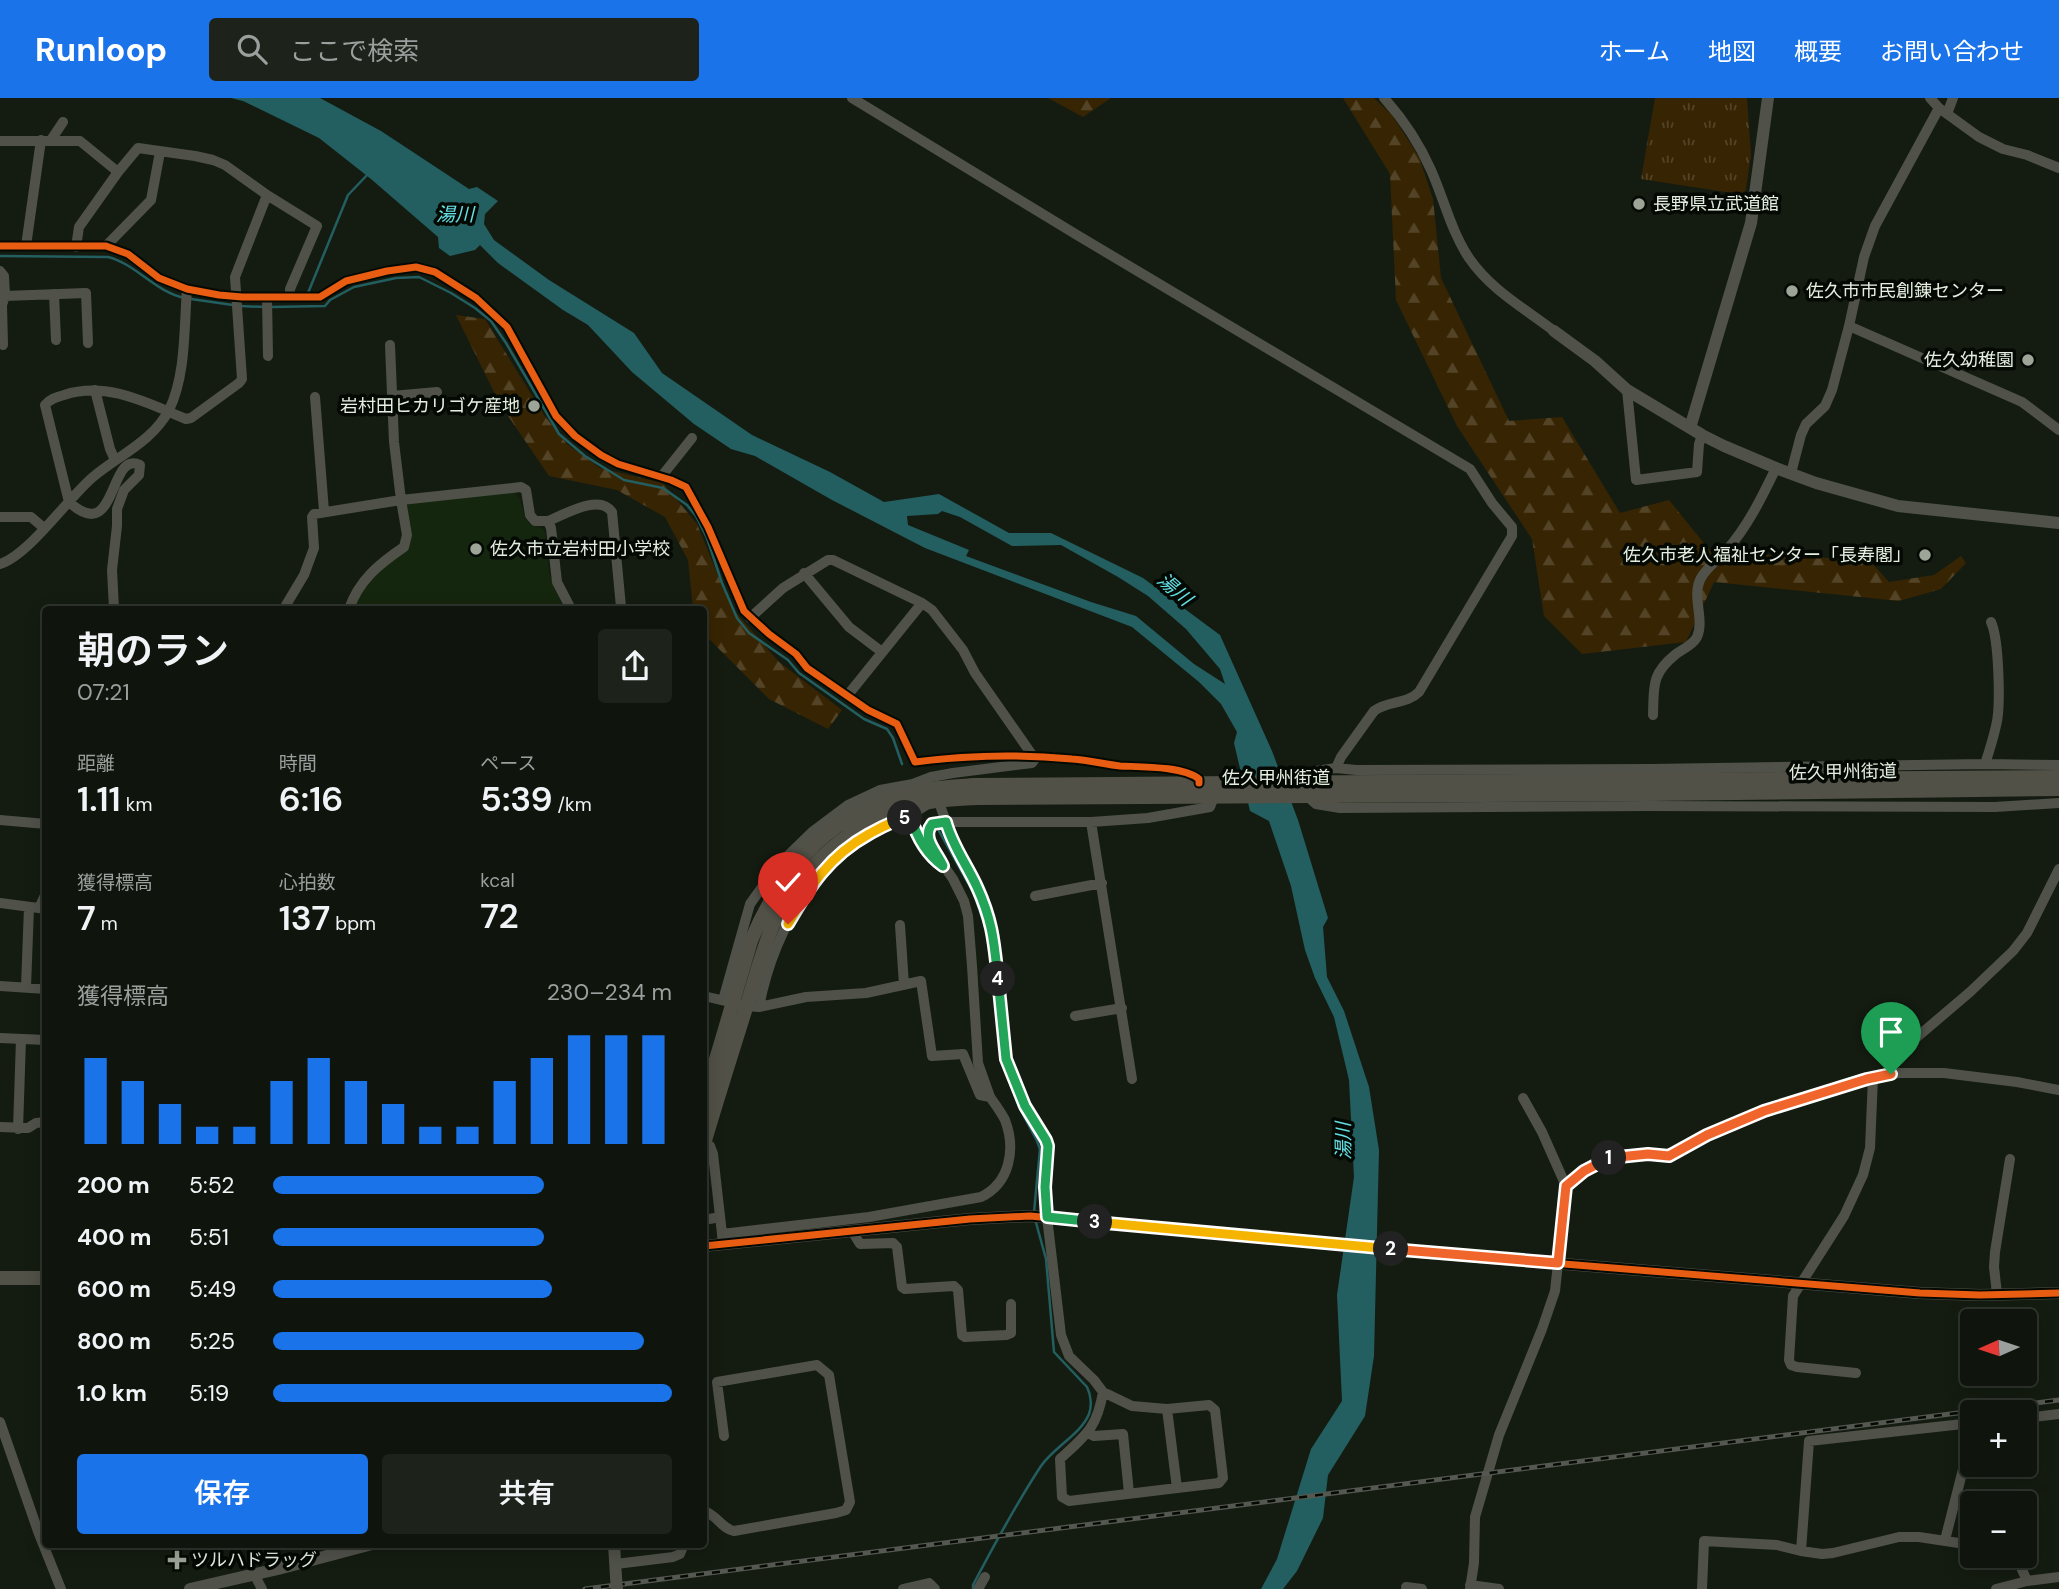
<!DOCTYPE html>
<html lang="ja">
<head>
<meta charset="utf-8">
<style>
	:root { --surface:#0f150d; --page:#1d221b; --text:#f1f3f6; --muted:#9b9f9d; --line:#2f342e; --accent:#1a73e8 }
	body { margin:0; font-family:"DM Sans","Noto Sans JP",sans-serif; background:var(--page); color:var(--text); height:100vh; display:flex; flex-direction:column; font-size:26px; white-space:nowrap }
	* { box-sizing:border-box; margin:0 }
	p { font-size:23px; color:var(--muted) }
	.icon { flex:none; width:38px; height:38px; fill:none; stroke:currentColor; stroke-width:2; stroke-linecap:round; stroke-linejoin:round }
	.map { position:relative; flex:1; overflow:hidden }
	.sheet { position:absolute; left:42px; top:508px; width:665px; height:942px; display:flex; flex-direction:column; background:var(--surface); border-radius:7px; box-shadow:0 4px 18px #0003,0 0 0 2px var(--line) }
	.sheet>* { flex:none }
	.needle { width:46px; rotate:267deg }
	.tools { position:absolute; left:1960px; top:1211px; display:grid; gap:14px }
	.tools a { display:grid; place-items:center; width:77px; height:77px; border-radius:7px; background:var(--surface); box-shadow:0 4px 18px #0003,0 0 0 2px var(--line); font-size:35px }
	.pin { position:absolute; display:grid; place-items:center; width:60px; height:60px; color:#fff; margin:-72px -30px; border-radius:50% 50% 50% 0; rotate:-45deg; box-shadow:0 0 7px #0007 }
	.pin .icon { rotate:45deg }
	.km { position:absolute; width:35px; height:35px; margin:-18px; border-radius:50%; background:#222; color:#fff; font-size:19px; line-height:35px; text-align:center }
	.round { display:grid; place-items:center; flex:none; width:74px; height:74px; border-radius:7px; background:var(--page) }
	.overview { display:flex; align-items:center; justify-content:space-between; height:119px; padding:0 35px }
	h1 { font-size:38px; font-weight:600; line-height:52px }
	.figures { display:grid; grid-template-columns:repeat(3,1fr); gap:10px; height:119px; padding:7px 35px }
	.figures div { display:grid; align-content:center }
	.figures b { font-size:35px; font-weight:600 }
	.figures small { font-size:19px; font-weight:400 }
	.figures p { font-size:19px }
	.chart { height:196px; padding:14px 35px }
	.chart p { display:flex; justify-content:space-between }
	.chart svg { width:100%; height:126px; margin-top:7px; stroke:var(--accent); stroke-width:6 }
	.action { display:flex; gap:14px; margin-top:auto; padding:14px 35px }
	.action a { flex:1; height:80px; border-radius:7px; background:var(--accent); color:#fff; font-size:28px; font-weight:600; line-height:80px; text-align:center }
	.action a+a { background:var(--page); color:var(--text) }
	ul { padding:0 35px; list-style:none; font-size:23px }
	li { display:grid; grid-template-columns:112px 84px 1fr; align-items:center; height:52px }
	li i { height:18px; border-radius:9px; background:var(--accent) }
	header { display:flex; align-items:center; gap:42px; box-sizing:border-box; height:98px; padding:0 35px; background:var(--accent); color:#fff }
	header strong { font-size:33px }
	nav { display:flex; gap:38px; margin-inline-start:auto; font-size:24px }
	.search { width:490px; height:63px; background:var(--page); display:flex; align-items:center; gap:18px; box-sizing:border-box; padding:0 24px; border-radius:7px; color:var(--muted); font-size:26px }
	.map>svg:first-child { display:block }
</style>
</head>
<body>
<header>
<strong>Runloop</strong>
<div class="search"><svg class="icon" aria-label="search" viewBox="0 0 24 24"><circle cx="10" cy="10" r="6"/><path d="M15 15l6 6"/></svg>ここで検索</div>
<nav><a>ホーム</a><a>地図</a><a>概要</a><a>お問い合わせ</a></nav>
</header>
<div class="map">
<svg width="2059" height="1491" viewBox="0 0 2059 1491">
	<defs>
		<pattern id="grass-tufts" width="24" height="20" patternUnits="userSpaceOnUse" patternTransform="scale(1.75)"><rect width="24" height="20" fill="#372402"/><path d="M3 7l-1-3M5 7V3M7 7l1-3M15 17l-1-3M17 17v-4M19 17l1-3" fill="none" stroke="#544427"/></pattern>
		<pattern id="forest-firs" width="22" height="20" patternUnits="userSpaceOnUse" patternTransform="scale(1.75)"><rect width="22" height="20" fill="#372402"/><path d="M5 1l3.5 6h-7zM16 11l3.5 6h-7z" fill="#544427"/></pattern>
	</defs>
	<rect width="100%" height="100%" fill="#141c11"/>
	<path fill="#15260e" d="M514,393l6,9 6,20 4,4 13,5 2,3 4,41 15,36h-210l3,-11 18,-27 28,-19 2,-48z"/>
	<path fill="url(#grass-tufts)" d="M1655,0h92l4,57 -6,40 -104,-16z"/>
	<path fill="url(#forest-firs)" d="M1048,0h63l-28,19z
		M1343,0h31l18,17 27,42 14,42 8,79 68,143 53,-4 58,96 49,-13 42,52 158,8 20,22 45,-7 27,-19 5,7 -25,26 -42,12 -185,-19 -28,60 -104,12 -38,-38 -12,-77 -75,-113 -61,-126 -6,-126z
		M456,217l29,4 59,96 23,29 33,24 63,15 34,41 34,83 48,55 63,48 -14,19 -59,-30 -65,-65v-25h-11l-5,-49 -23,-43 -48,-27 -68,-14 -49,-72z"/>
	<path fill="#235e60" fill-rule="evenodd" d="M231,0h89l61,33 88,58 8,-2 21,14 -13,13 -1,10 10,16 55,40 85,53 28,40 90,62 78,37 54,30 55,-8 70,39h42l92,45 77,57 52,116 26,69 30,98 -5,9 4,50 17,34 25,76 10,63 -5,206 -9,60 -37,59 -5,43 -26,53 -14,18h-22l16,-30 34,-110 31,-48 -5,-106 17,-118 -5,-97 -15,-63 -19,-39 -10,-28 -14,-64 -22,-65 -19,-10 -16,-68 3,-11 -16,-28 -22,-22 -67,-55 -207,-79 -93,-48 -77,-44 -24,-7 -37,-25 -62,-52 -44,-47 -25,-15 -65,-47 -18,-18 -5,5 -25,6 -11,-8 -1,-11 -67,-58 -52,-41 -76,-37zM942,413l18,6 52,29 49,-1 57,32 30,19 38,33 34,40 5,15 -31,-20 -58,-48 -45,-14 -125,-46 3,-6 -61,-25 -1,-9 31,-2z"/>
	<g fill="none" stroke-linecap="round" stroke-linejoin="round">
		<path stroke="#235e60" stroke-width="2.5" d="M0,158l108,1c28,7 47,35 77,41
			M308,195l40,-98 21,-22
			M191,201l42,6
			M240,208l25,1
			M271,209l54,-1 5,-6 24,-13 42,-9 23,-1 32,16 24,15 16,13 15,22 53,91 26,22 39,24 39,8 24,17 9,11 11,22 15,45 15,35 12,15 39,27 11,13 65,46 23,10 6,9 9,26
			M939,733l35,63 15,44
			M998,927l3,35
			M1005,972l14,37 18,34 3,8 -6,63
			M973,1491v-4c21,-40 43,-81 68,-119 13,-19 40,-32 48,-52 3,-8 2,-19 -2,-27l-33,-35 -8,-93 -11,-40"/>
		<path stroke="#50524a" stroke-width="10" d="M852,0l225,137 393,234 22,34 20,24v9l-93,156c-13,13 -31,8 -45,19l-33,46 -5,11 -20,3 -10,4 -2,7
			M1384,0c20,22 35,45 47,72 13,29 20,61 38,88 22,32 55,50 85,73
			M1930,0l9,10 40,29 24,12 24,6 32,13
			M1939,10l-64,118 -11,31 -15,69 173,76 37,28
			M1947,16l6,-16
			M51,42l12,-18
			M0,43h80l38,31
			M0,148h106l22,8 31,24 28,11 32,6 23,2h78l26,-16 41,-10 29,-4 19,5 41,26 31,29 49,89 19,20 26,19 17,9 53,16 15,7 22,40 36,84 25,23 27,20 11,14 61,42 29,14 18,38c53,-7 104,-8 157,-3 16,1 32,5 48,7 20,1 63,0 79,13v4
			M26,148l15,-106
			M106,148l45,-46 9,-48
			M76,149l3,-20 39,-55 20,-24 57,8 18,4 12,5 42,30 50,31 -27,63v8
			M0,173l4,5 1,20 81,-3 2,50
			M54,196l2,46
			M267,199l1,59
			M3,247l-1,-40 3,-9
			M95,292l15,59 5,11
			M1627,292l9,90 61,-8 2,-28 3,-9
			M392,298l45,-4
			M315,299l9,114
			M1791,375l10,-38 5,-11 19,-18 7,-16 17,-64
			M661,379l31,-39
			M0,419h31l13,11
			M548,423c16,-6 51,-28 64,-9l9,95
			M0,466c29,-9 68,-66 93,-87 25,-21 60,-36 76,-67 17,-34 15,-83 18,-121
			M804,475l45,54 33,25
			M114,511l-2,-39 5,-44v-17l7,-19 15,-15 1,-10c-32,-16 -22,82 -71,37l-24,-97c5,-6 11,-8 19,-10 43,-14 83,8 122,24l5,-1 48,-35 3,-4 -7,-102 32,-82
			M286,511v-4l18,-30 10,-27 -2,-31 2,-3 87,-14 -7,-58 -4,-97
			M349,511c10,-29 30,-45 55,-62l3,-12 -6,-35 120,-13 5,3 4,25 5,6h13l3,7 6,54 14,27
			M847,598l75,-93
			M1653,617c1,-29 -2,-41 23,-61 7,-5 17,-9 21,-17 8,-18 -6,-41 4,-59 6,-11 17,-18 25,-27 22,-25 36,-54 50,-83
			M1985,666c4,-12 8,-25 11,-38 5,-18 3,-87 -5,-104
			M1336,670l20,2 295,-1 334,-5 74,1
			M1308,699l8,7 24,4 309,-2 346,1 64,-4
			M928,706l-16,10 -1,3 13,30 9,12 11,7 9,13 11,22 4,15 4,50 6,97 12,34
			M941,710l5,14h145
			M0,722l46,4
			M944,768c-7,-15 -34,-46 2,-44l3,13 27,50 11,26 7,22 12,126 19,47 21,34 2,6 -3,41 2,30 14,118 8,21 25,24 9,12 29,14 35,3 42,-4 6,5 8,68 -4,5 -150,18 -7,-4 -2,-38c26,-24 37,-31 43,-67
			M1035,798l67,-13
			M0,805l46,6
			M39,810l7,-15
			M900,827l4,60
			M0,888l46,3
			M26,889l3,-80
			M704,898l42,10 13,1 47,-10 60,-4 55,-12 11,75 31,-2 17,41 10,2c5,7 11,15 15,23 11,29 5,63 -24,77l-112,20 -147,17 1,10
			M723,902l27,-96 27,-38 35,-34 36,-27 32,-15 33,-6 18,-7 22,-4 79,-10 3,-4 -60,-86 -12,-23 -31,-40 -10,-7 -89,-43h-5l-45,28 -33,30
			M759,909c15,-81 67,-171 152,-190
			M1075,918l47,-8
			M0,940l46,2
			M1891,977l1,-14 4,-6 74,-63 43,-41 14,-18 32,-64
			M1132,981l-41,-257 57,-4 62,-11 4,-10
			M0,1029l28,1 8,-5 10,-1
			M18,1031l3,-90
			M704,1045l6,3 3,8 9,80
			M1566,1088l18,-14 24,-14 40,-4 21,2 38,-21 47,-20 113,-36 32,-6h45l73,9 42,8
			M704,1122l16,-3
			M852,1133l8,13 33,-1 4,4 5,40 3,2 49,-3 4,4 4,45 3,2 41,-2 5,-2v-29
			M1997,1196l-3,-27 1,-15 15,-93
			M1856,1275l-59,-6 -6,-2 -2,-5 4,-64 51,-80 19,-41 7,-27 3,-71
			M1167,1311l10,79
			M2025,1320l34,-4
			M0,1324l39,112 22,55
			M1972,1325l-163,18 -8,110 21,3 11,-1 66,-16h20l53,8
			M1088,1335l6,3 29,-2 6,59
			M704,1413c13,4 18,18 30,20l102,-18 10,-3 4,-8 -21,-127 -12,-10 -100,17 7,54
			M1945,1442l27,-106
			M274,1446l4,25
			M2010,1458l10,9 7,16
			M616,1466l57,-7 7,-3 2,-5v-5
			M254,1476l8,15
			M1470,1487l29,4
			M1406,1489l16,2
			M903,1491l26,-6 6,6
			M978,1491l7,-12
			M1470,1491l4,-26 1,-46 24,-82 43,-106 13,-38 3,-28 8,-77 -24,-54 -19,-34
			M1702,1491l2,-48 73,4 24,6
			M1996,1491l31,-8 32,-4"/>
		<path stroke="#50524a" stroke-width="12" d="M1554,233l41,30 32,29 75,45 22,11 52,22 40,15 82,23 161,17
			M1690,330l61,-205 17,-125
			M704,1148l266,-27 60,-3 375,35 515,42 60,2 79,-2
			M614,1446l2,33
			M190,1491l88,-20 94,-25"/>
		<path stroke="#515147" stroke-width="14" d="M704,1002l47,-159c27,-66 73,-121 143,-144 26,-9 53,-10 80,-12l1085,-8
			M704,1046c13,-44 27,-88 41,-133 9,-28 16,-58 28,-86 23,-49 70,-96 121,-114 27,-10 56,-12 84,-13l670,-4 411,-5
			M0,1180h46"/>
		<defs>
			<path id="rail" d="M585,1491l1474,-189"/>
		</defs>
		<use href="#rail" stroke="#555850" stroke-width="5"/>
		<use href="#rail" stroke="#040903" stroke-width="2.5" stroke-dasharray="8" stroke-linecap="butt"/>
		<path stroke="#50524a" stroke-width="12" d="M616,1479l1,12"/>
		<defs>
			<path id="cycleway" d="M0,148h106l22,8 31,24 28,11 32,6 23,2h78l26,-16 41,-10 29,-4 19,5 41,26 31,29 49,89 19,20 26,19 17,9 53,16 15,7 22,40 36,84 25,23 27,20 11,14 61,42 29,14 18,38c53,-7 104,-8 157,-3 16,1 32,5 48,7 20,1 63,0 79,13v4
				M704,1148l266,-27 60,-3 375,35 515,42 60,2 79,-2"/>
		</defs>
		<use href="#cycleway" stroke="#040903" stroke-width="11"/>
		<use href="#cycleway" stroke="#e95d12" stroke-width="7"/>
	</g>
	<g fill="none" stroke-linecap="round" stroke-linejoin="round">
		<defs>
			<path id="split-1" d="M1609,1060l39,-4 21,2 38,-21 57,-24 103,-32 24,-5"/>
			<path id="split-2" d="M1391,1151l167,14 8,-77 18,-15 25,-13"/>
			<path id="split-3" d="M1095,1124l296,27"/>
			<path id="split-4" d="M998,881l8,80 19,47 21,34 2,6 -3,41 2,30 48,5"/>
			<path id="split-5" d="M905,720l6,-1c6,21 15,37 32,49 -6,-14 -22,-28 -11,-42l14,-2c6,23 21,43 31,65 16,35 17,56 21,92"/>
			<path id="split-6" d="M788,826c22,-38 41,-68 81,-90 11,-6 23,-13 36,-16"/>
		</defs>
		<use href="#split-1" stroke="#fff" stroke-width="14"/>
		<use href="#split-2" stroke="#fff" stroke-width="14"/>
		<use href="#split-3" stroke="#fff" stroke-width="14"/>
		<use href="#split-4" stroke="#fff" stroke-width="14"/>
		<use href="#split-5" stroke="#fff" stroke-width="14"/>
		<use href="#split-6" stroke="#fff" stroke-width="14"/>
		<use href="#split-1" stroke="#f0652b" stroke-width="9"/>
		<use href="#split-2" stroke="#f0652b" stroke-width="9"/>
		<use href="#split-3" stroke="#f5b400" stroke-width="9"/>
		<use href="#split-4" stroke="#22a559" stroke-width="9"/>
		<use href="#split-5" stroke="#22a559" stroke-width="9"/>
		<use href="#split-6" stroke="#f5b400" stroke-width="9"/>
	</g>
	<g fill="#9ca598" stroke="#040903" stroke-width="2.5">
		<circle cx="1639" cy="106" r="7"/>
		<circle cx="1792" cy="193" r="7"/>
		<circle cx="2028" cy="262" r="7"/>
		<circle cx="534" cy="308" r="7"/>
		<circle cx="476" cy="451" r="7"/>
		<circle cx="1925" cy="457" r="7"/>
		<path d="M173.5 1451.5h7v7h7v7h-7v7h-7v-7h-7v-7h7z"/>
	</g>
	<g text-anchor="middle" stroke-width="7" stroke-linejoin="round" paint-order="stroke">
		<g font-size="18" fill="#e5efe1" stroke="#040903" text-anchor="start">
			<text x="1653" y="112">長野県立武道館</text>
			<text x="1806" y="199">佐久市市民創錬センター</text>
			<text x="2014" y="268" text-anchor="end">佐久幼稚園</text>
			<text x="520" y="314" text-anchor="end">岩村田ヒカリゴケ産地</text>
			<text x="490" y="457">佐久市立岩村田小学校</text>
			<text x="1911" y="463" text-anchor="end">佐久市老人福祉センター「長寿閣」</text>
			<text x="191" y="1468">ツルハドラッグ</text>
		</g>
		<g font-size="18" fill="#e5efe1" stroke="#040903">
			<text transform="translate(1843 674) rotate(-1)" y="6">佐久甲州街道</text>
			<text x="1276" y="686">佐久甲州街道</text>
		</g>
		<g font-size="19" font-style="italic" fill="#64e1e7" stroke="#040903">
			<text x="455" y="123">湯川</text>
			<text transform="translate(1175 491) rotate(41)" y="7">湯川</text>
			<text transform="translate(1343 1043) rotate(-91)" y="7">湯川</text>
		</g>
	</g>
</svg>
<div class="tools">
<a><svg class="needle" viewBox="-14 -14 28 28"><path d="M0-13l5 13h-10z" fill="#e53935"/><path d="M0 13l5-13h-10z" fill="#9b9f9d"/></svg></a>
<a>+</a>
<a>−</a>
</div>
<div class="pin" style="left:1891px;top:976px;background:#1e9e55"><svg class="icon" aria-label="arrive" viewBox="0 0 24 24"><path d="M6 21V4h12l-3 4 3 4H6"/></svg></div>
<div class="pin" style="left:788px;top:826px;background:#d93025"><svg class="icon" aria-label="check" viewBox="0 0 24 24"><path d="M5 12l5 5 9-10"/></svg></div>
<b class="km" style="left:1609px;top:1060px">1</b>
<b class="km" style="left:1391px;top:1151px">2</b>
<b class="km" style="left:1095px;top:1124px">3</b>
<b class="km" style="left:998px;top:881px">4</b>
<b class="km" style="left:905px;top:720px">5</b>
<section class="sheet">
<div class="overview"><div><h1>朝のラン</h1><p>07:21</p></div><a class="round"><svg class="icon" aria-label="share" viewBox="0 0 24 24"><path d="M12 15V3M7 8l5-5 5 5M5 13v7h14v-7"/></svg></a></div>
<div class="figures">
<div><p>距離</p><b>1.11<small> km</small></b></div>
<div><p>時間</p><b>6:16</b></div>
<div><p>ペース</p><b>5:39<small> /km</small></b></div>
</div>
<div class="figures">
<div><p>獲得標高</p><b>7<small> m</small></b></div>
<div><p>心拍数</p><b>137<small> bpm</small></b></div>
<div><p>kcal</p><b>72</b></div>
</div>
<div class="chart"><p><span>獲得標高</span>230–234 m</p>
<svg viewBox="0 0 160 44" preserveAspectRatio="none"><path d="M5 44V14M15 44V22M25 44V30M35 44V38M45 44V38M55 44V22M65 44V14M75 44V22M85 44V30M95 44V38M105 44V38M115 44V22M125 44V14M135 44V6M145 44V6M155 44V6"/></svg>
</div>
<ul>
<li><b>200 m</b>5:52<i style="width:68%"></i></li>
<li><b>400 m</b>5:51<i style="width:68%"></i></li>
<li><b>600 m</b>5:49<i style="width:70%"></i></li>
<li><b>800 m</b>5:25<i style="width:93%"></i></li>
<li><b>1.0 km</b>5:19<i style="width:100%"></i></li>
</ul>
<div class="action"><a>保存</a><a>共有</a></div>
</section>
</div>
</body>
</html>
